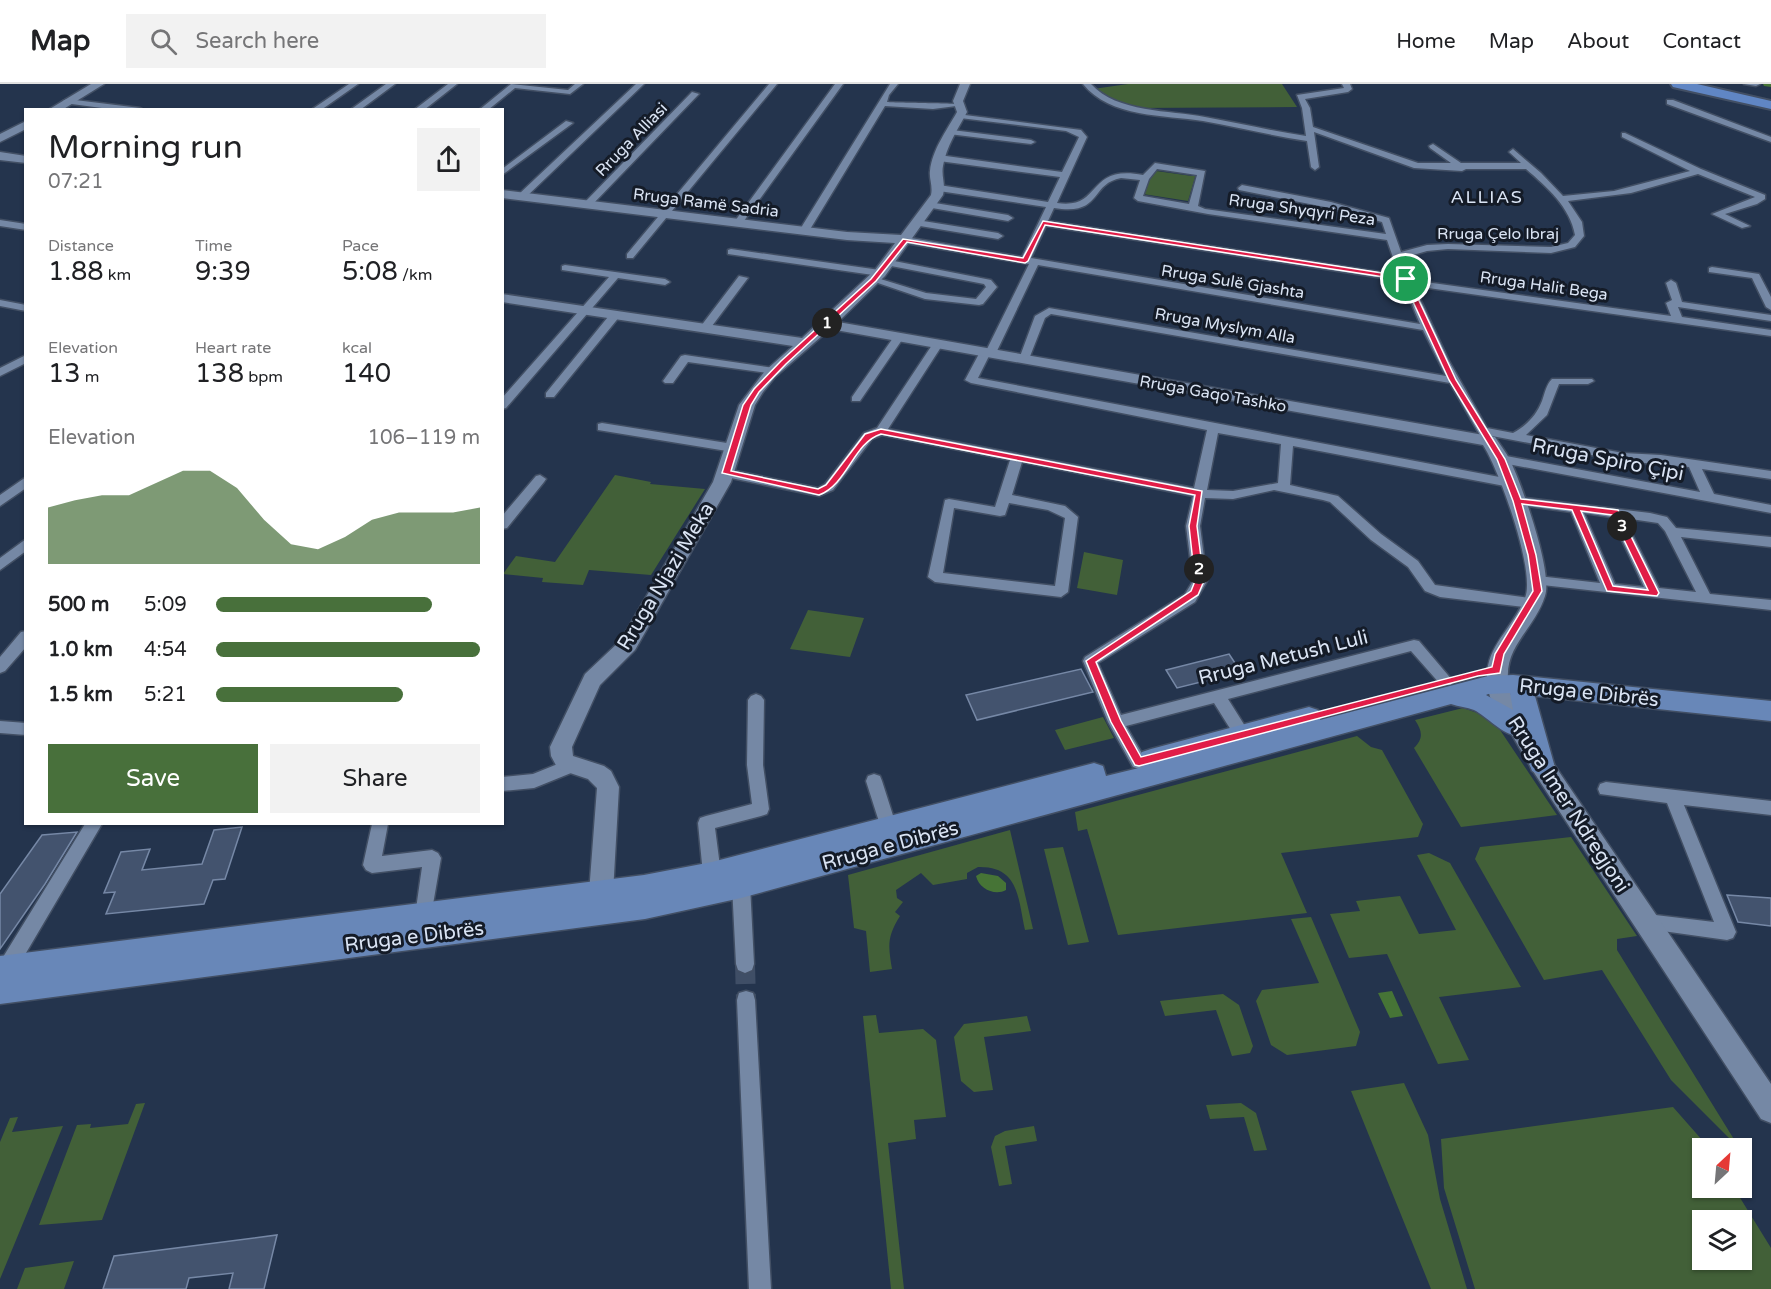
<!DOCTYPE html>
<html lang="en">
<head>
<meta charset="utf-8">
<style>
	:root { --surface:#fff; --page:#f2f2f2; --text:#202124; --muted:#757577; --line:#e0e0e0; --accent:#48703b }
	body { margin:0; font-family:"Varela Round",sans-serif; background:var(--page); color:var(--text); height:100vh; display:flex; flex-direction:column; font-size:22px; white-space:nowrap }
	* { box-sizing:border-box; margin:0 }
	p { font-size:20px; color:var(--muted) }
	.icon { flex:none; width:33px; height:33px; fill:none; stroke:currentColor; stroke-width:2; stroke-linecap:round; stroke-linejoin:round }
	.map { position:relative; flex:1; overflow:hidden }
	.sheet { position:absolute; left:24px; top:24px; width:480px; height:717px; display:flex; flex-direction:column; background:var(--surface); border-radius:0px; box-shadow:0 2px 4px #0004 }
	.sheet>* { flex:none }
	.needle { width:39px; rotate:26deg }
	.tools { position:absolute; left:1692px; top:1054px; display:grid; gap:12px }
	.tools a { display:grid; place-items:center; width:60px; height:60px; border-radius:0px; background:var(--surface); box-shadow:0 2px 4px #0004; font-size:30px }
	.pin { position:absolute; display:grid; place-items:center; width:51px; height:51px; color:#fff; margin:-26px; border:3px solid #fff; border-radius:50%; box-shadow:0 2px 6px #0007 }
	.km { position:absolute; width:30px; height:30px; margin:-15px; border-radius:50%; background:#222; color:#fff; font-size:16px; line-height:30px; text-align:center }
	.round { display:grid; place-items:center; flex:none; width:63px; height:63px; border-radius:0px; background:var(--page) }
	.summary { display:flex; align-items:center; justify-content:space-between; height:102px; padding:0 24px }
	h1 { font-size:33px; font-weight:600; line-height:45px }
	.metrics { display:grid; grid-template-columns:repeat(3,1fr); gap:9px; height:102px; padding:6px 24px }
	.metrics div { display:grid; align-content:center }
	.metrics b { font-size:26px; font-weight:600 }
	.metrics small { font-size:16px; font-weight:400 }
	.metrics p { font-size:16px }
	.chart { height:168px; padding:12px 24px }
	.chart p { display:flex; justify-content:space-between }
	.chart svg { width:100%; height:108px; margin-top:6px; fill:var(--accent); opacity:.7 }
	.cta { display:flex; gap:12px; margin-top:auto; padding:12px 24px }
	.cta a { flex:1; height:69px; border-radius:0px; background:var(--accent); color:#fff; font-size:24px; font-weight:600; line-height:69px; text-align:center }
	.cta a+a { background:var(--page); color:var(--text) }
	ul { padding:0 24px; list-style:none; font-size:20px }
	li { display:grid; grid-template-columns:96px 72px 1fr; align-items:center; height:45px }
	li i { height:15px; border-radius:8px; background:var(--accent) }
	header { display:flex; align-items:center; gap:36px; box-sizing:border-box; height:84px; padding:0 30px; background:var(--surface); border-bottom:2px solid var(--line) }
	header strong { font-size:28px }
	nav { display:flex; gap:33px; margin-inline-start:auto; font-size:21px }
	.search { width:420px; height:54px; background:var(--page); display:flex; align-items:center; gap:15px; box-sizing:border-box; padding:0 21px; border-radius:0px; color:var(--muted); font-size:22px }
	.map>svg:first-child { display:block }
</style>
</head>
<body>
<header>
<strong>Map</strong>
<div class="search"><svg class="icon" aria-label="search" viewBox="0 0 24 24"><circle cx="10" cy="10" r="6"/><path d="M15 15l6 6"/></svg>Search here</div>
<nav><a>Home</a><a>Map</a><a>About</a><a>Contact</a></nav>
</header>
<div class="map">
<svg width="1771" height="1205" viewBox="0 0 1771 1205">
	<rect width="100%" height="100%" fill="#24344d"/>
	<path fill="#426038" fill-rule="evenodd" d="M1128,0h154l15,23 -167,1 -37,-19z
		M1152,84h5l-1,3 36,5 4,-2 -8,27 -45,-7z
		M615,391l36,7 -1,2 55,5 -54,86 -62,-5 -6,15 -41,-3 1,-4 -40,-4 13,-18 39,6z
		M1084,468l39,8 -6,35 -40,-7z
		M808,526l56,8 -14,39 -60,-8z
		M1463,624l29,10 65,97 -96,12 -47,-79c10,-10 8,-17 1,-28z
		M1103,633l11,21 -49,12 -10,-20z
		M1357,652l14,11 11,3 41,74 -5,13 -137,16 26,60 -189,22 -31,-106 -9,2 -3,-19z
		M1010,746l23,99 -8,1c-7,-32 -6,-64 -47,-63l-11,6v6l-34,6 -12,-12 -25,17 1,8 6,4 -8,10 5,4c-13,21 -12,29 -8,53l-22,3 -4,-41 -12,-3 -6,-53z
		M1571,753l66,99 -20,3v11l123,199 -69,-69 -69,-110 -58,10 -69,-121 5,-12z
		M1063,763l26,95 -21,3 -24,-96z
		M1429,769l21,10 71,124 -82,10 30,63 -31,4 -51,-110 -38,4 -19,-44 30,-3 -4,-10 44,-5 19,38 37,-4 -39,-75z
		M1311,833l49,115 -4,14 -69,9 -16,-10 -15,-44 6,-11 57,-7 -28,-64z
		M1223,910l16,11 14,41 -3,7 -18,3 -16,-46 -51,6 -5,-15z
		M876,931l3,18 44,-4 13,11 10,77 -32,3 2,19 -28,4 16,146h-13l-28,-273z
		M1027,932l4,15 -47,6 9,53 -19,2 -13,-11 -7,-44 10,-13z
		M1404,999l24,52 12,64 27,90h-36l-80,-198z
		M145,1019l-43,117 -63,5 38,-100 14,-1 -1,4 38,-4 8,-20z
		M1241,1019l15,10 11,37 -13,1 -10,-34 -34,2 -4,-14z
		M1673,1023l37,42h-8v39h32l37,60v41h-296l-31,-101 -3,-49zM1702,1137h40v39h-40z
		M18,1033l-6,15 51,-6 -63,153v-137l10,-24z
		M1034,1042l3,15 -32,5 7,38 -13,2 -8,-39 4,-11 10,-5z
		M74,1177l-10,28h-47l8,-21z"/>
	<path fill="#467436" d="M981,789l17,3 8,7v7c-11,6 -27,-1 -30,-14z
		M1392,907l11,25 -13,2 -12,-25z"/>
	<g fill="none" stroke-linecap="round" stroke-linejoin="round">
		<path fill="#467436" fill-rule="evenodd" d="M1763,0h8v3l-7,-1z"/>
	</g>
	<path fill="#43536e" stroke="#7688a6" stroke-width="1.5" d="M1229,570l12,18 -64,16 -11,-18z
		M1081,585l12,23 -116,28 -11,-25z
		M242,743l-17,52 -12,1 -9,24 -98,10 9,-22 -11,1 17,-41 29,-3 -8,21 60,-6 12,-34z
		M77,748l-32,52 -45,65v-55l42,-59z
		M1727,811l44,3v28l-33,-4z
		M277,1151l-13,54h-35l4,-16 -44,5 -3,11h-83l11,-33z"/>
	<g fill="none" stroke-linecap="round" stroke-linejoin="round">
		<path stroke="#3f4e66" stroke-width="20" stroke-dasharray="20 10" stroke-linecap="butt" d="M745,880l1,36"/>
		<defs>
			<path id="street" d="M349,0h9l-37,26h-10z
				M386,0h9l-35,26h-10z
				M448,0h9l-33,26h-10z
				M511,0l57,6 7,-6h8l-13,10 -55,-6 -27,22h-9z
				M636,0h8l-119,114h-6v-4z
				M769,0h8l-144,174h-6v-4z
				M835,0h8l-102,141h-6v-4z
				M890,0h8l-9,11 -2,7c11,1 74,1 77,3l-31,4 -48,-3 -76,125 -8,2 -2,-2z
				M1083,0h8c26,29 79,26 114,33 34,6 67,14 101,19l-4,-28 -5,-13 47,-7 -2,-4h8l2,5 -4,3 -43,7 5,9 3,19 105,36h33l-21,-15 -1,-2 4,-2 28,19h60l-12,-11 4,-3 28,24 22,23 51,-5 76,-20 -68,-34v-4h3l76,36 64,26v4l-8,5 -32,10 25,12 -8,2 -30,-14 43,-17 -57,-23 -67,19 -63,8 14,21 2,14 -9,11 -24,6 -103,-4 -21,2 -24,7 8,22 260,36 -5,-13 6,-3 -6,-17 5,-3 5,3 6,19 89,13v6l-93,-14 4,10 89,13v6l-357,-50 35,75 38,67 26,5c14,-8 23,-17 29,-32 3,-8 4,-16 10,-22h40l2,2 -6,3h-29l-12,31 -21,20 97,18 38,2 110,16v8l-69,-10 12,25 57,11v8l-274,-51 -2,-3 6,-4 199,37 -11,-25 -66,-6 -131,-25 3,5 -2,3h-8l-35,-61 -399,-69 -6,4 -16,41 -5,3 -4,-1 -1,-2 16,-43 14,-8 397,68 -23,-46 -385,-65 -42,88 -7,3 -11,22 532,101 6,4 -6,4 -217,-41 -3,39 48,11 43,38 37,27 17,24 102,14 2,4 -2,4 -5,1 -92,-11 -15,-6 -17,-24 -37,-27 -41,-38 -7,-2 -49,-10 -41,9 -28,-1 -5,28 7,55 -12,21 -97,61 23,52 293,-75 5,1 34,40 -2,4h-10l-30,-34 -183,48 22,35 -2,4 -6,2 -6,-2 -22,-35 -88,23 21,36 -2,5 -6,2 -6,-2 -25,-45 -25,-61 2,-4 100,-63 8,-13 -7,-55 7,-30 -171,-34 -10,33 53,11 13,11 -10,75 -7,5 -126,-15 -7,-5 17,-77 4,-1 46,8 15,-47 -128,-25 -10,4 -39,51 -14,6 -93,-19 -6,-4 6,-4 92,19 7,-4 39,-51 13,-5 57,-86 4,-1 5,3 -55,85 306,59 13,-58 -236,-47 -6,-3 16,-30 6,-1 42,-85 -124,-21 -5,-3 5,-3 117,20 24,-50 -107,-16 -4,-3 4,-3 109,17 12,-25 -121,-16 -4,-3 4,-3 123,17 17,-35 -13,-6 -106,-13h-3v-4l124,16 6,7 -30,66c46,7 28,-39 86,-28l12,-12 50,8 -7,35 7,3 181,25 -4,-12 -52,-14 -91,-18 -1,-2 4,-3 89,17 58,16 12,34 26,-7 21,-1 103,3 17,-4 7,-8c-5,-28 -28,-48 -49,-66h-60l-4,2 -48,-3 -100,-36 5,35 -4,3 -4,-3 -4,-26c-35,-5 -69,-14 -104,-20 -38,-6 -93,-3 -120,-37zM1157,85l40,6 -8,29 -46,-8 6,-17zM1121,94l19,2 -6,18 4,3 70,13 179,26 12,35 -351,-54 6,-13c49,8 35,-24 67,-30zM1046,142l356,55 18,43 -389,-66zM1218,349l63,11 -3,39 -45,8 -26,-1zM1009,419l39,7 17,8 -10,68 -112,-13 11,-65 46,8 5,-1z
				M1744,0h16l-4,2z
				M692,8l7,2 -108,112h-6v-4z
				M67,15l73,9 4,2h-27l-53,-7 -1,-2z
				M1667,16h6l98,37v5l-104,-38z
				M566,37l7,2 -71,52v-6z
				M952,46l79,10 4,2 -4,2 -82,-10 -1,-2z
				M929,118l79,13 5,3 -5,3 -82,-14 -2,-2z
				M0,136l26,4v6l-26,-4z
				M917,136l81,13 5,3 -5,3 -84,-14 -2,-2z
				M731,165l149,21 5,3 -5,3 -152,-22v-4z
				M889,176l102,20 6,7 -14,17 -4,1 -54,-6 -56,-19 5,-3 52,16 50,6 10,-12 -2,-3 -98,-19v-4z
				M565,181l100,14 5,3 -5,3 -47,-7 -112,130 -4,1v-11l107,-121 -47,-7v-4z
				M1712,183l47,7 12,23v13l-5,-3 -14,-29 -43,-6v-4z
				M739,192l9,2 -39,52h-8v-4z
				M0,216l26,5v6l-26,-5z
				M616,227l5,3 -1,2 -66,81h-8v-4l66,-81z
				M899,250l5,3 -44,64h-8v-4l43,-62z
				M26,271v8l-26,13v-8z
				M685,271l89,13 6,3 -6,3 -86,-12 -15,21h-8l-2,-2 18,-25z
				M602,339l131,21 6,4 -6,4 -135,-22v-6z
				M540,391l6,4 -2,3 -37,46 -5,1v-13l34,-40z
				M26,393v11l-26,18v-11z
				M1517,413l133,16 17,4 9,11 95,9v10l-90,-10 29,57 61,6v10l-238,-26 -2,-3 2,-3 5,-2 62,7 -29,-71 -58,-8 -2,-3 2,-3zM1584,429l27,4 33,70 -29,-3zM1624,434l34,5 7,8 31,61 -37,-4z
				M26,455v12l-26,19v-12z
				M26,547v16l-21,24 -5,2v-16l21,-25z
				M756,610l5,2 3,4 -1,65 6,44 -2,5 -6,2 -46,12 6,46 -3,6 -6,2 -6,-2 -3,-6 -5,-51 2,-5 6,-2 46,-12 -5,-39 1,-65 3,-4z
				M0,637l26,2v12l-26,-2z
				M570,675l6,2 2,5 -2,5 -42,17 -32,3v-14l31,-3z
				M874,690l6,2 2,5 15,47 -2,5 -6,2 -6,-2 -2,-5 -15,-47 2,-5z
				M1606,698l165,19v14l-87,-10 52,127 -3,6 -6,2 -86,-12 -3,-6 3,-6 6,-2 67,8 -47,-119 -67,-9 -2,-5 2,-5z
				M85,740h17l-89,151 -7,3 -6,-2v-14z
				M372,740h16l-6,32 50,-6 6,3 3,5 -11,64 -6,2 -6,-2 -3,-6 7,-49 -50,6 -6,-3 -3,-5z
				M741,793l6,2 3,6 4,79 -2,6 -7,3 -7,-3 -2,-6 -4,-79 3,-6z
				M746,907l7,2 2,7 16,289h-22l-12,-289 2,-7z"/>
			<path id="secondary" d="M91,0h13l-42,26h-14z
				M960,0h10l-7,17 4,11c-9,17 -21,35 -24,54 -2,10 3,19 0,29l-58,81 -47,46 657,115c5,8 11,15 15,23 12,25 43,112 35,136 -12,38 -48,53 -34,99l38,62 222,327v39l-10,-4 -228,-348 -43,-74c-13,-46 19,-61 35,-99 11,-26 -26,-129 -42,-153l-653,-116 -55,48 -12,15 -8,13 -24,77 -96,168 -35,35 -28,62 1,9 31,10 7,5 8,16 -6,106 -3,8 -9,3 -9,-3 -3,-8 8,-105 -9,-9 -30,-10 -7,-13 -1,-9 35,-73 36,-34 92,-158 26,-77 26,-34 28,-25 -291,-44v-8l300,44 73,-68 20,-27 -48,-3 -345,-42v-8l345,42 54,3 30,-40c2,-9 -2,-16 -1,-24 2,-21 17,-41 27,-59l-4,-11z
				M26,37v8l-26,13v-8z
				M0,68l26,4v7l-26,-3z"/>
			<path id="primary" d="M1513,591l258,26v20l-236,-25 19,68 -4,7 -9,4 -9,-4 -12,-36c-15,3 -32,-18 -46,-25 -7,-3 -15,-3 -23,-6l-710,194 -96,21 -645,85v-48l644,-81 68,-13 382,-99 9,3 3,10 37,-9 -5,-8 4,-7 9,-3 158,-42 9,3 3,7 -1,3 168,-44zM1510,609l3,17 -27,-15 2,-1z"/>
			<path id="highway" d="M1671,0h26l74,17v8l-98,-22z"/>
		</defs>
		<use href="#street" stroke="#424f64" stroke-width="3"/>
		<use href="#secondary" stroke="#424f64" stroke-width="3"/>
		<use href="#primary" stroke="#424f64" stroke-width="3"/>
		<use href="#highway" stroke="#424f64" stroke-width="4"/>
		<use href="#street" fill="#7588a5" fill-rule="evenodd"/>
		<use href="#secondary" fill="#7588a5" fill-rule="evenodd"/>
		<use href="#primary" fill="#6887b8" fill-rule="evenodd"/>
		<use href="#highway" fill="#6086c4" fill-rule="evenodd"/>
	</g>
	<path fill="#e11d48" stroke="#fff" stroke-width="1.5" fill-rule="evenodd" d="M1043,137l365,56 48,103 49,79 16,40 97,11 41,83 -2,3 -50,-5 -35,-81 -50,-6 14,51 6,36 -38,63 -4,19 -22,3 -339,90 -4,-1 -24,-43 -25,-61 105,-70 4,-10 -6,-55 6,-31 -314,-61c-28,9 -33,50 -62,61l-97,-22 21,-68 11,-16 27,-28 90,-82 32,-40 120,19zM1045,141l358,55 46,100 48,79 16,42 15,54 5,36 -38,63 -3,13 -351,90 -20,-36 -25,-59 102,-67 6,-14 -7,-55 5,-35 -321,-62 -16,5 -39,51 -8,4 -87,-18 20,-66 8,-13 27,-28 90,-83 31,-39 118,21 3,-2zM1581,427l31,4 36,75 -35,-4z"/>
	<g text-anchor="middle" stroke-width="6" stroke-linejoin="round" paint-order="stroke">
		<g font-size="16" fill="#dae4f4" stroke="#141b27">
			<text transform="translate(631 55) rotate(-46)" y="6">Rruga Alliasi</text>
			<text transform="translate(706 118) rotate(7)" y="6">Rruga Ramë Sadria</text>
			<text transform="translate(1302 125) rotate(8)" y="6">Rruga Shyqyri Peza</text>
			<text x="1498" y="155">Rruga Çelo Ibraj</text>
			<text transform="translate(1233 197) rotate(9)" y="6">Rruga Sulë Gjashta</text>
			<text transform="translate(1544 201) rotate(8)" y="6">Rruga Halit Bega</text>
			<text transform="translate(1225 241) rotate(10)" y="6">Rruga Myslym Alla</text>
			<text transform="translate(1213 309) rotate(10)" y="6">Rruga Gaqo Tashko</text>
		</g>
		<g font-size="18" letter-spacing="1.5" fill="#dae4f4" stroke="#141b27">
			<text x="1487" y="119">ALLIAS</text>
		</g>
		<g font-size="20" fill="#dae4f4" stroke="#141b27">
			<text transform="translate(1608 375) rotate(11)" y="7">Rruga Spiro Çipi</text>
			<text transform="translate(665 492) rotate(-59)" y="7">Rruga Njazi Meka</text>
			<text transform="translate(1283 573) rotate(-14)" y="7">Rruga Metush Luli</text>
			<text transform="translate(1589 608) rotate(6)" y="7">Rruga e Dibrës</text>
			<text transform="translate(1569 720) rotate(57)" y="7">Rruga Imer Ndregjoni</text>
			<text transform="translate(890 761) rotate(-15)" y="7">Rruga e Dibrës</text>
			<text transform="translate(414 852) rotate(-7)" y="7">Rruga e Dibrës</text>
		</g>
	</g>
</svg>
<div class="tools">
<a><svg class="needle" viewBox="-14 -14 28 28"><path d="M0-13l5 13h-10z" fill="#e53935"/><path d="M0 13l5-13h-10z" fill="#757577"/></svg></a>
<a><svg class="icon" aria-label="layers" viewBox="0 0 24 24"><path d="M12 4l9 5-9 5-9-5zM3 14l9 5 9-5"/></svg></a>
</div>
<div class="pin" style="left:1406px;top:195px;background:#1e9e55"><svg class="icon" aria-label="arrive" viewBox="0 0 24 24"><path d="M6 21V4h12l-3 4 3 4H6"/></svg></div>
<b class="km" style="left:827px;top:239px">1</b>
<b class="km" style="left:1199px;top:485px">2</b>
<b class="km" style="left:1622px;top:442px">3</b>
<section class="sheet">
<div class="summary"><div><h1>Morning run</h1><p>07:21</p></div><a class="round"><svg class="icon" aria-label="share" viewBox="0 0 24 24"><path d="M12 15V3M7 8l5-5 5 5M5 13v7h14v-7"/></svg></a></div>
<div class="metrics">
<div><p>Distance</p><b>1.88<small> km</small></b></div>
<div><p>Time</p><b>9:39</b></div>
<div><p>Pace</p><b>5:08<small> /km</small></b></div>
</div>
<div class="metrics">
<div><p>Elevation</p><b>13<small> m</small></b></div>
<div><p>Heart rate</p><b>138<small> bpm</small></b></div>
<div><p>kcal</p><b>140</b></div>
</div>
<div class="chart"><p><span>Elevation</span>106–119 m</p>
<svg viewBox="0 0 160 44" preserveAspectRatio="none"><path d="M0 44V21L10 18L20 16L30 16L40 11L50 6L60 6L70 13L80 26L90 36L100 38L110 33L120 26L130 23L140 23L150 23L160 21V44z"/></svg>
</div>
<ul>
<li><b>500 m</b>5:09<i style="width:82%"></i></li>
<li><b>1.0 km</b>4:54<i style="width:100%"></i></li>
<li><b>1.5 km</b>5:21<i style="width:71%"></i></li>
</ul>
<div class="cta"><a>Save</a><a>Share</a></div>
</section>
</div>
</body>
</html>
